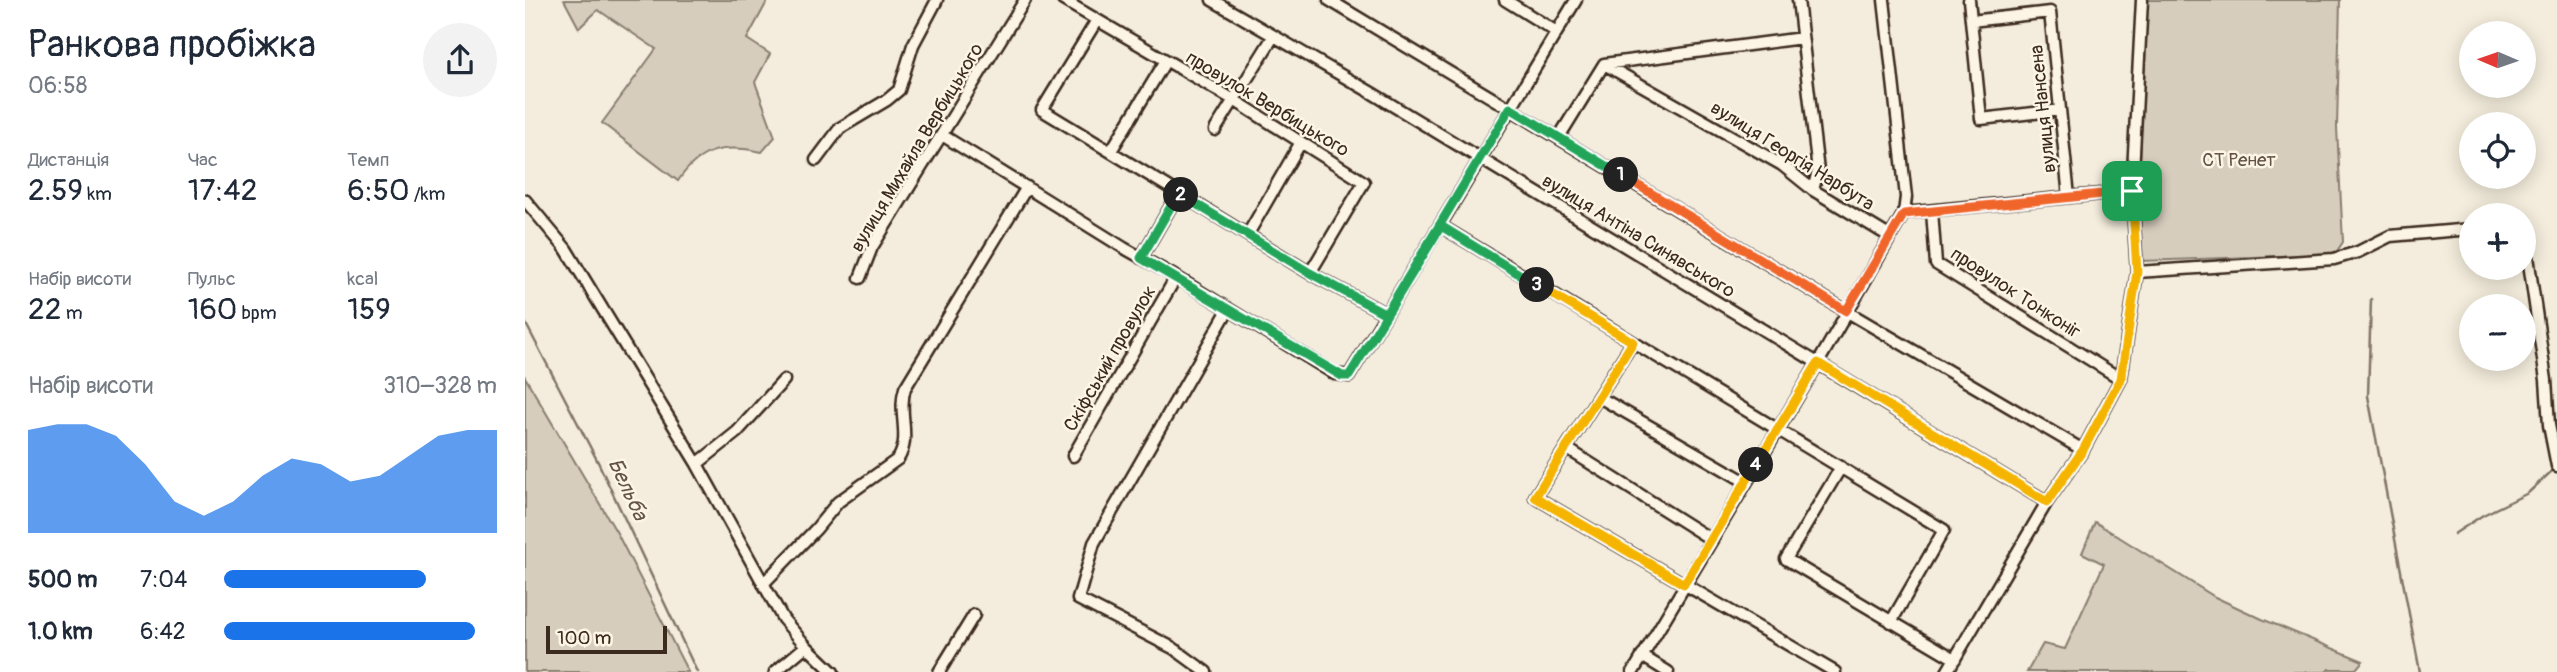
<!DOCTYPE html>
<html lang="uk">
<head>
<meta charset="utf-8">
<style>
	:root { --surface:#fff; --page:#f2f2f3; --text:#1f2937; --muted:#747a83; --accent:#1a73e8 }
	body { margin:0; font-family:Pangolin,sans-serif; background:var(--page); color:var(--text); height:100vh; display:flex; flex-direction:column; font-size:26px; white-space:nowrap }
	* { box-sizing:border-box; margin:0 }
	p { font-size:23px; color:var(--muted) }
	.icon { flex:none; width:38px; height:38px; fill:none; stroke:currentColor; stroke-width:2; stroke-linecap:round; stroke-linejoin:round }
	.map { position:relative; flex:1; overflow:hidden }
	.panel { display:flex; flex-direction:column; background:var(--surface); width:525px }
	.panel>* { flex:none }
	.needle { width:46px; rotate:272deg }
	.buttons { position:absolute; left:1934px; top:21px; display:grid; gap:14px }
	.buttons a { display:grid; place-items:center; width:77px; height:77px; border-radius:50%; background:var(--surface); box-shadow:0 4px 18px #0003; font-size:35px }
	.scale { position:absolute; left:21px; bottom:18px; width:121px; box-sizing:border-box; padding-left:7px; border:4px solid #3b2a1e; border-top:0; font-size:19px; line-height:24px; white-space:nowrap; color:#3b2a1e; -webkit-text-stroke:5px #fcf5e5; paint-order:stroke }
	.pin { position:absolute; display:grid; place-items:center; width:60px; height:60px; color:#fff; margin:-30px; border-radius:14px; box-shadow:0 4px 10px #0006 }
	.km { position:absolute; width:35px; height:35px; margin:-18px; border-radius:50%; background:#222; color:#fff; font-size:19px; line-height:35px; text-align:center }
	.round { display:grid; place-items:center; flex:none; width:74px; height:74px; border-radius:37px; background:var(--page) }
	.head { display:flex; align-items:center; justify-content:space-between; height:119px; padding:0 28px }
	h1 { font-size:38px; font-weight:600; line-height:52px }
	.stats { display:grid; grid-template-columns:repeat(3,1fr); gap:10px; height:119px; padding:7px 28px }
	.stats div { display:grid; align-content:center }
	.stats b { font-size:30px; font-weight:600 }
	.stats small { font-size:19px; font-weight:400 }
	.stats p { font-size:19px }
	.chart { height:196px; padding:14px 28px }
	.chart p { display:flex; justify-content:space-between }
	.chart svg { width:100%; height:126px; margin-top:7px; fill:var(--accent); opacity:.7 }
	ul { padding:0 28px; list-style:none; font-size:23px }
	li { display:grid; grid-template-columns:112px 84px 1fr; align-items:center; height:52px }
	li i { height:18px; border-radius:9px; background:var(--accent) }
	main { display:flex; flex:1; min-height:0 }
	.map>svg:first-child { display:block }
</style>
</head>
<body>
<main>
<section class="panel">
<div class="head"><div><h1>Ранкова пробіжка</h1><p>06:58</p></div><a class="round"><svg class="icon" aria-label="share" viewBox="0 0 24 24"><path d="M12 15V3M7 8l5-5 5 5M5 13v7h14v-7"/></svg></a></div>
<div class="stats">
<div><p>Дистанція</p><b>2.59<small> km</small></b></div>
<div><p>Час</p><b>17:42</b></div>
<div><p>Темп</p><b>6:50<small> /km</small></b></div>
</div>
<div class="stats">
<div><p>Набір висоти</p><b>22<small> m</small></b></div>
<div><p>Пульс</p><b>160<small> bpm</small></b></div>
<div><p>kcal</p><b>159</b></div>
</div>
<div class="chart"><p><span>Набір висоти</span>310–328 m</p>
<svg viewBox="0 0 160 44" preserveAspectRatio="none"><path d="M0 44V8L10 6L20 6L30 10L40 20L50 33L60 38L70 33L80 24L90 18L100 20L110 26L120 24L130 17L140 10L150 8L160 8V44z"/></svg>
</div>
<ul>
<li><b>500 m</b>7:04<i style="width:74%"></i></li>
<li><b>1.0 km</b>6:42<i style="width:92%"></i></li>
</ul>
</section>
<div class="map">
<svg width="2032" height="672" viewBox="0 0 2032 672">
	<rect width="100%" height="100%" fill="#f4eddd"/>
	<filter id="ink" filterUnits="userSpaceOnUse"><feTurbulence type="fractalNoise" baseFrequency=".0143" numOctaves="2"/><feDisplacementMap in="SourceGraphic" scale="14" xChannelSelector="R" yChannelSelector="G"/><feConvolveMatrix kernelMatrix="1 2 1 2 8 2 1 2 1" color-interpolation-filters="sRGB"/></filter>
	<g filter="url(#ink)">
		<path fill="#d6cdbd" stroke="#887c6e" stroke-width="2" d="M39,0h204l-21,39 23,15 -15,28 20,55 -13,15c-38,-8 -62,-4 -84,29l-76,-58 54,-74 -58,-39 -19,18z
			M1621,0h194l-3,128 6,114 -8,12 -193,7 -3,-72z
			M0,377l92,156 71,139h-163z
			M1570,522l120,75 47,22 101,42 -7,8h-27l-3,3h-299l16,-28 22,5 39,-85 -22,-11z"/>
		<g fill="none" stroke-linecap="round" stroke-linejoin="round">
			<path stroke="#817466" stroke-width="2.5" d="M1846,299l-3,97 52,276
				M0,322l73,140 99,210
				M1929,534l29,-19 45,-22 25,-23"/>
			<defs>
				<path id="minor" d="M538,0l171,100 130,82 -54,91
					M687,0l160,93 675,409
					M804,0l517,311 237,139
					M980,0l50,31
					M1273,0l20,171 -5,19
					M1444,0l12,119 79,-9
					M572,20l-55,90 268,163 76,41
					M1446,21l79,-9 19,185
					M1079,64l178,101 31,25 76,46
					M690,130l58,-93
					M417,135l182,113 52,29 159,97 14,2 227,-376
					M1034,137l45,-73 198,-26
					M586,151l54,-89
					M291,160l24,-32 47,-28 12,-10 14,-45 24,-45
					M0,200l41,49 131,215 86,155 23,27 27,26
					M1407,211l4,53 185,115
					M1379,213l228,-22
					M1998,222l23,158 3,45 8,41
					M916,226l503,304 -53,92
					M723,234l53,-92
					M616,258l37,-64
					M1612,272l197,-13 24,-7 32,-16 81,-7
					M335,278l12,-31 153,-247
					M1108,342l-98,155 300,175
					M1074,397l147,85
					M1041,448l146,92
					M548,456l103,-179
					M172,464l40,-32 47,-52
					M1316,467l-55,92 169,100
					M238,584l53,-55 22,-27 60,-43c14,-22 -1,-47 7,-71l122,-201
					M1117,656l26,16
					M250,672l31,-26
					M414,672l35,-57
					M681,672l-33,-24 -95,-49 16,-56 134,-233
					M1108,672l185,-309 86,-150 2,-16 -22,-197
					M1422,672l100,-170 36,-52 38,-71 16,-107 -5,-81 10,-191"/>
			</defs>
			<use href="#minor" stroke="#3b2a1e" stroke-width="15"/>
			<use href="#minor" stroke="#fcf5e5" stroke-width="10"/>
		</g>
	</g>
	<g fill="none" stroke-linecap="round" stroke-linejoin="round" filter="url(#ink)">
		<defs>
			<path id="split-1" d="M1096,175l225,136 58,-97 228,-23"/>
			<path id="split-2" d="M656,195l129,78 76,41 124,-206 111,67"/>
			<path id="split-3" d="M656,195l-3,-1 -37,64 201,118h7l92,-150 96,59"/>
			<path id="split-4" d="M1012,285l96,57 -98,155 149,87 72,-119"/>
			<path id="split-5" d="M1231,465l62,-102 229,139 36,-52 38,-71 16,-107 -5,-81"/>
		</defs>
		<use href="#split-1" stroke="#fff" stroke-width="14"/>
		<use href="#split-2" stroke="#fff" stroke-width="14"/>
		<use href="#split-3" stroke="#fff" stroke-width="14"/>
		<use href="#split-4" stroke="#fff" stroke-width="14"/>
		<use href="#split-5" stroke="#fff" stroke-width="14"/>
		<use href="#split-1" stroke="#f0652b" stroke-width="9"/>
		<use href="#split-2" stroke="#22a559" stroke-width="9"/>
		<use href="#split-3" stroke="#22a559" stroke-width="9"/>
		<use href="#split-4" stroke="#f5b400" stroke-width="9"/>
		<use href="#split-5" stroke="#f5b400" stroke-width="9"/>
	</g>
	<g text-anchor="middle" stroke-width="5" stroke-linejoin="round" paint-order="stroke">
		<g font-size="19" fill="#3b2a1e" stroke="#fcf5e5">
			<text transform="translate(743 103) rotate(31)" y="7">провулок Вербицького</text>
			<text transform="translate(1517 109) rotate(-96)" y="7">вулиця Нансена</text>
			<text transform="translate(391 147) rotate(-59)" y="7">вулиця Михайла Вербицького</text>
			<text transform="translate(1268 155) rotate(32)" y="7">вулиця Георгія Нарбута</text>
			<text transform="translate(1114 235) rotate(31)" y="7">вулиця Антіна Синявського</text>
			<text transform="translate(1491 292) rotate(33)" y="7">провулок Тонконіг</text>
			<text transform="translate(584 358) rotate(-60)" y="7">Скіфський провулок</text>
		</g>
		<g font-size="19" fill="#625346" stroke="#fcf5e5">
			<text x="1714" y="166">СТ Ренет</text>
		</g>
		<g font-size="21" font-style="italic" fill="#645548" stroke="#fcf5e5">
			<text transform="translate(103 489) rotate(65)" y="7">Бельба</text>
		</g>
	</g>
</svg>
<div class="buttons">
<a><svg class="needle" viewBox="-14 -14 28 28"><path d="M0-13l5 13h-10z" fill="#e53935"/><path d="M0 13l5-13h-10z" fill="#747a83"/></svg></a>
<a><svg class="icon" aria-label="locate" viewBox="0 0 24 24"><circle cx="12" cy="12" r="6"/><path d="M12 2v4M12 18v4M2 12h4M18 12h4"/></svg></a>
<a>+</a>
<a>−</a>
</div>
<div class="scale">100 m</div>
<div class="pin" style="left:1607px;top:191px;background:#1e9e55"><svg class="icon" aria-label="arrive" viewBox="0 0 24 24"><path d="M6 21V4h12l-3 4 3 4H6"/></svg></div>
<b class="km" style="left:1096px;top:175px">1</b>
<b class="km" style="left:656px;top:195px">2</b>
<b class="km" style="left:1012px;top:285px">3</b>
<b class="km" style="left:1231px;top:465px">4</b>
</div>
</main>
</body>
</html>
